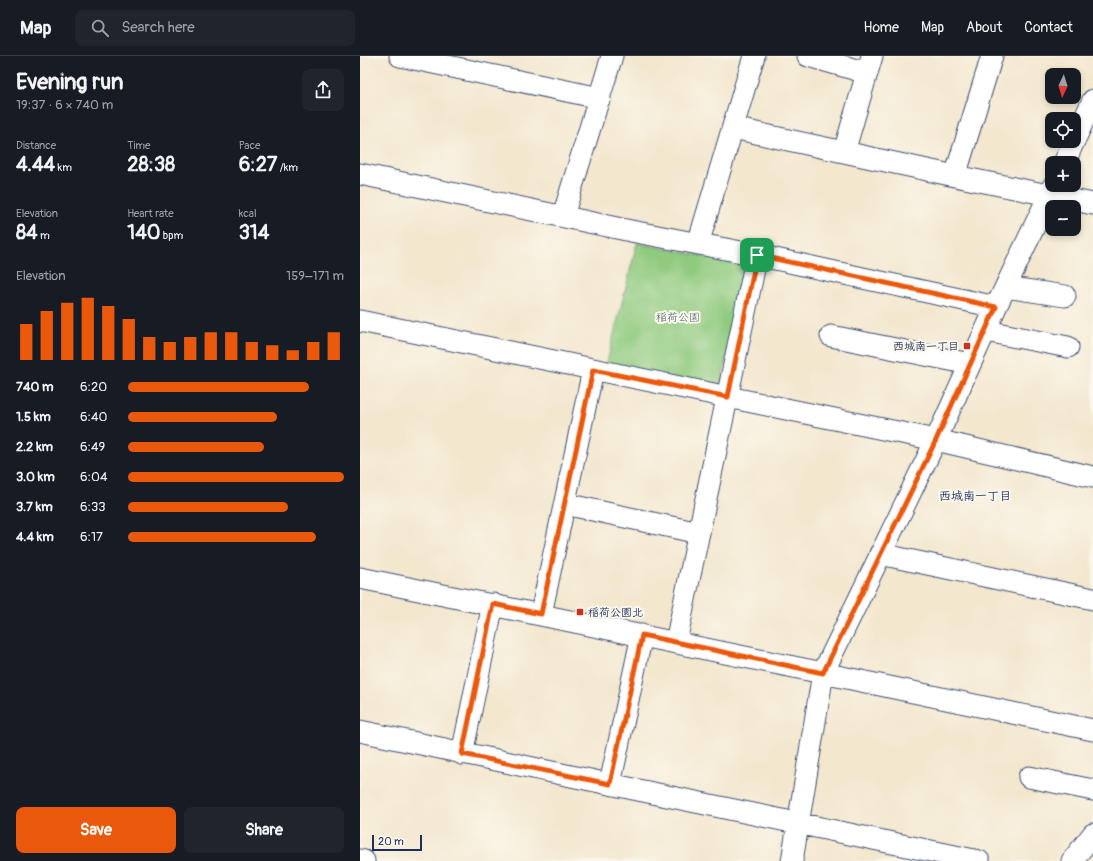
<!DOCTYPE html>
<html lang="en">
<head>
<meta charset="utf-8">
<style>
	:root { --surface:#171b24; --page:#20242c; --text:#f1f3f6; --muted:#9ea1a6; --line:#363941; --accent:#ea580c }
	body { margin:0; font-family:Pangolin,"Klee One",sans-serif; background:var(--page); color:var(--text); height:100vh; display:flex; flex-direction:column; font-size:15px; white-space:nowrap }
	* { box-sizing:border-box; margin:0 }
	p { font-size:13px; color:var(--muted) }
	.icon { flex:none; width:22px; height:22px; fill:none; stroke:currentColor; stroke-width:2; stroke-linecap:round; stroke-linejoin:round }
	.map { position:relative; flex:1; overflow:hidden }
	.sheet { display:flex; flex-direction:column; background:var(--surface); width:360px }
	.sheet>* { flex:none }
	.needle { width:26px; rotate:184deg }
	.tools { position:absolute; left:685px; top:12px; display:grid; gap:8px }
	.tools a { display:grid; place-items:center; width:36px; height:36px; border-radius:8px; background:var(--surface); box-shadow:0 2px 6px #0003; font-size:20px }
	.scale { position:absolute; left:12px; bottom:10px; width:50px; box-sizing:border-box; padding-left:4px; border:2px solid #1b2f5e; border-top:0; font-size:11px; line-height:14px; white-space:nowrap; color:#1b2f5e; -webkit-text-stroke:3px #fbf7ec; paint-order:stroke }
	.pin { position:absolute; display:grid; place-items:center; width:34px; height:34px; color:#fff; margin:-17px; border-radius:8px; box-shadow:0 2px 6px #0006 }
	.round { display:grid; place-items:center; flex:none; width:42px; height:42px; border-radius:8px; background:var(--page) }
	.head { display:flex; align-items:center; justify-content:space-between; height:68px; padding:0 16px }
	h1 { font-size:22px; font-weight:700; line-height:30px }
	.metrics { display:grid; grid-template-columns:repeat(3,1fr); gap:6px; height:68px; padding:4px 16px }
	.metrics div { display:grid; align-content:center }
	.metrics b { font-size:20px; font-weight:700 }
	.metrics small { font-size:11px; font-weight:400 }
	.metrics p { font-size:11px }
	.chart { height:112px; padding:8px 16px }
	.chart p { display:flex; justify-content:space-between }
	.chart svg { width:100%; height:72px; margin-top:4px; stroke:var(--accent); stroke-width:6 }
	.button { display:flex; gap:8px; margin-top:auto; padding:8px 16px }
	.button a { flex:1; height:46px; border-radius:8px; background:var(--accent); color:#fff; font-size:16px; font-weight:700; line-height:46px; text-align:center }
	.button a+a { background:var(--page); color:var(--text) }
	ul { padding:0 16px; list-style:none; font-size:13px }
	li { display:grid; grid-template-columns:64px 48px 1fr; align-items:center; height:30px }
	li i { height:10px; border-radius:5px; background:var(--accent) }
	header { display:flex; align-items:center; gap:24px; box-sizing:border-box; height:56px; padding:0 20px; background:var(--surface); border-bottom:1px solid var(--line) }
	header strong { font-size:19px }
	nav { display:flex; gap:22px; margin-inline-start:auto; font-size:14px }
	.search { width:280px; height:36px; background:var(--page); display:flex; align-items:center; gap:10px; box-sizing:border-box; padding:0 14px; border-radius:8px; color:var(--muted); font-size:15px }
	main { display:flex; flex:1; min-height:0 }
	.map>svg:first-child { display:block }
</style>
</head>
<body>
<header>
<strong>Map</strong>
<div class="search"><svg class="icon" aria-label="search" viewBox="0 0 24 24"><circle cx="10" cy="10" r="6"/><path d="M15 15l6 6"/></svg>Search here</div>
<nav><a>Home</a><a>Map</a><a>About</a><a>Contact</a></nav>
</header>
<main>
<section class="sheet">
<div class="head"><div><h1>Evening run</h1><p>19:37 · 6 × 740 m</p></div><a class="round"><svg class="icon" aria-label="share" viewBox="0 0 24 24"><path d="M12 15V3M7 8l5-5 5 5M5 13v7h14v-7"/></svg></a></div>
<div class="metrics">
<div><p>Distance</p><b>4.44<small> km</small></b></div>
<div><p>Time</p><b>28:38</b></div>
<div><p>Pace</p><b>6:27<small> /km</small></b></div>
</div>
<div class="metrics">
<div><p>Elevation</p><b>84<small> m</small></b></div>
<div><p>Heart rate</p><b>140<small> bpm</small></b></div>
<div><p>kcal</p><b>314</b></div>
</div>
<div class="chart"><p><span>Elevation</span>159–171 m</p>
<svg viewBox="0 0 160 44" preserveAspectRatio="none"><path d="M5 44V22M15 44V14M25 44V9M35 44V6M45 44V11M55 44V19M65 44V30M75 44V33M85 44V30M95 44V27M105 44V27M115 44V33M125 44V35M135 44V38M145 44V33M155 44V27"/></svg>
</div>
<ul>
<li><b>740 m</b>6:20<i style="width:84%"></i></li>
<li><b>1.5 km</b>6:40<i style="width:69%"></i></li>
<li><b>2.2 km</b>6:49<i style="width:63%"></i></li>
<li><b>3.0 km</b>6:04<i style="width:100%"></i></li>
<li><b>3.7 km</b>6:33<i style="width:74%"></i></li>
<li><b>4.4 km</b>6:17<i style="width:87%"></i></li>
</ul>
<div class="button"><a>Save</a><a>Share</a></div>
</section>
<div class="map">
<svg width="733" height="805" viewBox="0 0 733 805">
	<rect width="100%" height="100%" fill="#fbf7ec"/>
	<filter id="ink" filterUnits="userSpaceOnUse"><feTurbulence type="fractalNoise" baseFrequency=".025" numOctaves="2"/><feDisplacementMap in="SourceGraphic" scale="8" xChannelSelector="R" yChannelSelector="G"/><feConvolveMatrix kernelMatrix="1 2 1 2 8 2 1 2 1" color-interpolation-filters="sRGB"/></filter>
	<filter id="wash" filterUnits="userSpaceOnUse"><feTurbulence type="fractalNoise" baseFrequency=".012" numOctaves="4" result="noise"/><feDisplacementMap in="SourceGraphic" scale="16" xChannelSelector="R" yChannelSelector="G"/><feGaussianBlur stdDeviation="0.9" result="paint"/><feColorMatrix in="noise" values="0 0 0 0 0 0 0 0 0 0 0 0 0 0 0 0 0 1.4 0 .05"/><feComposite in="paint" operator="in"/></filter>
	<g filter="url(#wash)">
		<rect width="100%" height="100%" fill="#f3e7ce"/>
		<path fill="#8fca7e" stroke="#557c6e" d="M277,187l102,20 7,13 -25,107 -9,2 -106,-19z"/>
	</g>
	<g filter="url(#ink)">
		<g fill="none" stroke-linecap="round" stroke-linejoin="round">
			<defs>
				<path id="minor" d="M40,0l200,42
					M448,0l59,17
					M373,72l222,48 138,28
					M484,96l28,-96
					M704,107l29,-63
					M0,118l271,57 126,24 239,52
					M595,120l37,-120
					M203,160l49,-160
					M338,188l56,-188
					M646,231l59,9
					M0,265l576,119 157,37
					M626,275l82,16
					M471,280l139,28
					M205,448l134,29
					M520,498l213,45
					M0,522l463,95 270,57
					M181,558l52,-244
					M316,586l81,-387
					M0,675c206,45 413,86 619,130
					M102,698l31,-150
					M669,721l64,13
					M250,728l32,-149
					M0,804l4,1
					M432,805l31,-188 113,-233 60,-133 58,-122
					M712,805l21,-27"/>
			</defs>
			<use href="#minor" stroke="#3b4b6f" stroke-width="23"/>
			<use href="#minor" stroke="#fff" stroke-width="21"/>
		</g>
	</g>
	<g fill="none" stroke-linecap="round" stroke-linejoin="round" filter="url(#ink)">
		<defs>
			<path id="route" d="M397,199l239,52 -60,133 -113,233 -181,-38 -32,149 -148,-30 31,-150 48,10 52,-244 135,27z"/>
		</defs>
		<use href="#route" stroke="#fff" stroke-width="8"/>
		<use href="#route" stroke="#ea580c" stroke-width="5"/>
	</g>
	<g fill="#c8321e" stroke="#fbf7ec" stroke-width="1.5">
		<rect x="603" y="286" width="8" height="8" rx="2"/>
		<rect x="216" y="552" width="8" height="8" rx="2"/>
	</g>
	<g text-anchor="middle" stroke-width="4" stroke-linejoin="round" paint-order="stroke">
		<g font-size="11" fill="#3e5e68" stroke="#fbf7ec">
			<text x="318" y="265">稲荷公園</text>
		</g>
		<g font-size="11" font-weight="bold" fill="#1b2f5e" stroke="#fbf7ec" text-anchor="end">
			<text x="599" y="294">西城南一丁目</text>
			<text x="228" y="560" text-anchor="start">稲荷公園北</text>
		</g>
		<g font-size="12" font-weight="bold" fill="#1b2f5e" stroke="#fbf7ec">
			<text x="615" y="444">西城南一丁目</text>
		</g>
	</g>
</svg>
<div class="tools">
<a><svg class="needle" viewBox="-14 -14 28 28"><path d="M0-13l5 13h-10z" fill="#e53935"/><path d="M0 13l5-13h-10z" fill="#9ea1a6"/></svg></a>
<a><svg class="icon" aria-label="locate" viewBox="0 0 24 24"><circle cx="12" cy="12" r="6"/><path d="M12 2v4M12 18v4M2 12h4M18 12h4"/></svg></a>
<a>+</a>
<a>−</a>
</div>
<div class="scale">20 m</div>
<div class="pin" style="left:397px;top:199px;background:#1e9e55"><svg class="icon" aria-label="arrive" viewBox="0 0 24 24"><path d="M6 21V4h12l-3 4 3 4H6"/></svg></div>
</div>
</main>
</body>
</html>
